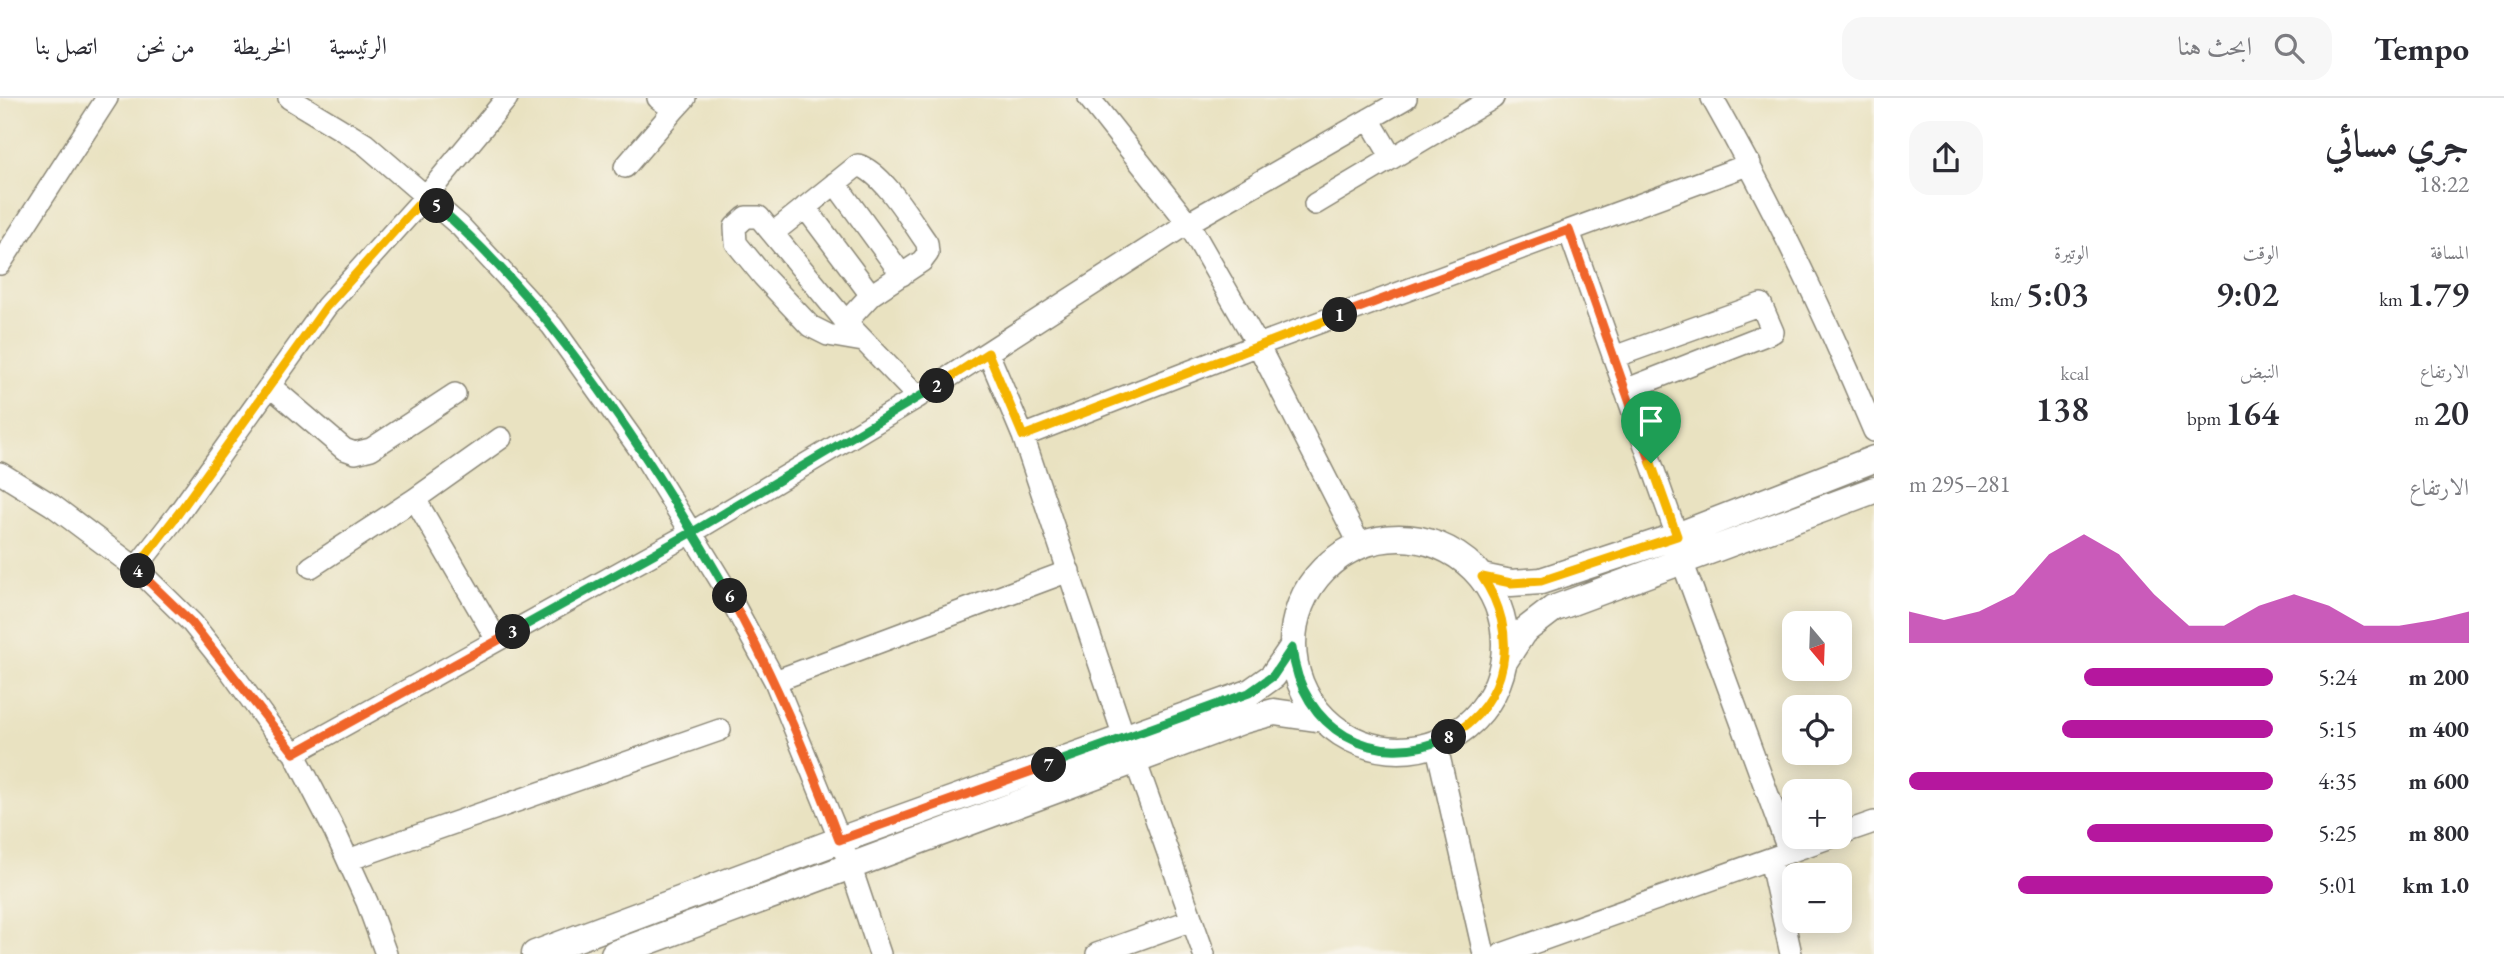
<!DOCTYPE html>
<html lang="ar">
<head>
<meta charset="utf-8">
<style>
	:root { --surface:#fff; --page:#f7f7f7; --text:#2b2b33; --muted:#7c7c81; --line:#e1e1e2; --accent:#b5179e }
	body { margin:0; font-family:"EB Garamond",Amiri,serif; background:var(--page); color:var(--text); direction:rtl; height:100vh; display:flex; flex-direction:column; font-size:26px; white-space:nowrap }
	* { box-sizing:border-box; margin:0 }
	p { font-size:23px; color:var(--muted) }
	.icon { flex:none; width:38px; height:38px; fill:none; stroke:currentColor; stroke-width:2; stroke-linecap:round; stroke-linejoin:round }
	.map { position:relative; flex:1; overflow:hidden; direction:ltr }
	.drawer { display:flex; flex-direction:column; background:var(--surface); width:630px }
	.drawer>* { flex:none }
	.needle { width:46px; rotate:161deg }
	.fabs { position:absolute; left:1782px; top:513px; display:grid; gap:14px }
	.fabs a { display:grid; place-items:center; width:70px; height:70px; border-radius:14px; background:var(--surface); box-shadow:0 4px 18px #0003; font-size:35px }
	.pin { position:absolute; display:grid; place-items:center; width:60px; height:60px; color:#fff; margin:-72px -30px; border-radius:50% 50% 50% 0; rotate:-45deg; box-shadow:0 0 7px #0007 }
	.pin .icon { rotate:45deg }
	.km { position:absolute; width:35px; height:35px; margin:-18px; border-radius:50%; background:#222; color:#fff; font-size:19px; line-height:35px; text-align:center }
	.round { display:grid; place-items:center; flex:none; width:74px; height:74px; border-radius:21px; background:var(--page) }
	.overview { display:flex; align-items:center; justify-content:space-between; height:119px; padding:0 35px }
	h1 { font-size:38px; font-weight:600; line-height:52px }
	.figures { display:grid; grid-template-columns:repeat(3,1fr); gap:10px; height:119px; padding:7px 35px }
	.figures div { display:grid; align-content:center }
	.figures b { font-size:35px; font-weight:600 }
	.figures small { font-size:19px; font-weight:400 }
	.figures p { font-size:19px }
	.chart { height:196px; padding:14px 35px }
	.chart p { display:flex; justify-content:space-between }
	.chart svg { width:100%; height:126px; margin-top:7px; fill:var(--accent); opacity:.7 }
	ul { padding:0 35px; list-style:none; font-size:23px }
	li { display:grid; grid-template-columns:112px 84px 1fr; align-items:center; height:52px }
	li i { height:18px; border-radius:9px; background:var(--accent) }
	header { display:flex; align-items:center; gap:42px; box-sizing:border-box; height:98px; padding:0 35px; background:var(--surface); border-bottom:2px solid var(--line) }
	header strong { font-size:33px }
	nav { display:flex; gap:38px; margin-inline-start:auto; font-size:24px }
	.search { width:490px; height:63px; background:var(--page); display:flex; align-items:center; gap:18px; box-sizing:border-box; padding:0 24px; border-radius:21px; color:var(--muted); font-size:26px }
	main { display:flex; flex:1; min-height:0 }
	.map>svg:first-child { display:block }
</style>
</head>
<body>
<header>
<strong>Tempo</strong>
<div class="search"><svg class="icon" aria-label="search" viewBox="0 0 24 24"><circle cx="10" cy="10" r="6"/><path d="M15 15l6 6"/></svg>ابحث هنا</div>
<nav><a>الرئيسية</a><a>الخريطة</a><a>من نحن</a><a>اتصل بنا</a></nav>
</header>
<main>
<section class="drawer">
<div class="overview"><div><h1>جري مسائي</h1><p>18:22</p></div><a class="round"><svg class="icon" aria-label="share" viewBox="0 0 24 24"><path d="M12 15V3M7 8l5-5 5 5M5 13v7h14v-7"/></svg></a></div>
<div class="figures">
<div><p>المسافة</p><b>1.79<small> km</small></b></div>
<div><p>الوقت</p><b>9:02</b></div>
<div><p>الوتيرة</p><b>5:03<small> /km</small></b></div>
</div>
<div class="figures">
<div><p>الارتفاع</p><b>20<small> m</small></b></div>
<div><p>النبض</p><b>164<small> bpm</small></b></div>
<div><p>kcal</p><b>138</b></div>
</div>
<div class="chart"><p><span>الارتفاع</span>281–295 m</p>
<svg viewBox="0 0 160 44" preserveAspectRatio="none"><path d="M0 44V33L10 36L20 33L30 27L40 13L50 6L60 13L70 27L80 38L90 38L100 31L110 27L120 31L130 38L140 38L150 36L160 33V44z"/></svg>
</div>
<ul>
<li><b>200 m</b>5:24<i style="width:52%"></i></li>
<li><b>400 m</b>5:15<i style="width:58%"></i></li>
<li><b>600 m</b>4:35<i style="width:100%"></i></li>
<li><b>800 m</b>5:25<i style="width:51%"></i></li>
<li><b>1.0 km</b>5:01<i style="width:70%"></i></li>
</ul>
</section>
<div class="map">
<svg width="1874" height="856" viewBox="0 0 1874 856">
	<rect width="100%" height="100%" fill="#f7f3e8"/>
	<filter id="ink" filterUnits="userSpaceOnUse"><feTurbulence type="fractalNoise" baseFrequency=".0143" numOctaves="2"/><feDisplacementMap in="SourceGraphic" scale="14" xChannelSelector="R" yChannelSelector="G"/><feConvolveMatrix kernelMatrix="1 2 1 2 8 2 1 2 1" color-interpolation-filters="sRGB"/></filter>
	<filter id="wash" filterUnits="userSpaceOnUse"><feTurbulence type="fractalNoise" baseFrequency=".00686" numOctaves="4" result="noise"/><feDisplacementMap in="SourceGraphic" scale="28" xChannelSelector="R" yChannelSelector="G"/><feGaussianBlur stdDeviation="1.57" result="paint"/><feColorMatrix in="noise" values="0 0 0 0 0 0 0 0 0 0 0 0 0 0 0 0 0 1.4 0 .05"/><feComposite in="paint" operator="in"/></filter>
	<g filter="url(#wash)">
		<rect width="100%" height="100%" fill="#e9e2c1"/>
	</g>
	<g filter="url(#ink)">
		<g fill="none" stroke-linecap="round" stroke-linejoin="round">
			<defs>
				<path id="minor" d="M289,0l76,46 95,82 92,100 91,128 79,129 53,98 75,184 30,89
					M658,0l16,12 11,-12
					M1089,0l99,125 70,122 102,200
					M1712,0c61,107 114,218 162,333
					M1369,21l23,39
					M625,69l49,-57
					M835,85l67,92
					M1315,106l178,-106
					M805,109l66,88
					M1569,133l108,305
					M773,135l85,-68c26,8 53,56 69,78l1,10 -6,8 -51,34 -25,27
					M0,166l107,-166
					M863,243l-35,-6 -18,-9 -47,-50 -27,-33 -1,-16 11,-10h13l87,105 72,75
					M988,255l35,83 101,301
					M1614,259l147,-53 12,28 -148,58
					M270,288l74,63 11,4 16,-4 84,-55
					M1023,338l235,-91 492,-181
					M0,375l52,32 84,63 56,55 40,50 39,54 23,26 41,79 32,70 19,52
					M415,401l82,141
					M1682,463l107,291
					M311,469l104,-68 86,-61
					M136,470l42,-54 148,-207 100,-111 81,-98
					M775,583l294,-110
					M1436,645l48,211
					M294,655l397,-220 227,-136 270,-174 218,-125
					M1135,662l69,194
					M1839,736l35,-12
					M1770,761l21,95
					M348,762l372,-130
					M1097,856l95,-34
					M1502,856l332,-118"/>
				<path id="major" d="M1293 546a106 106 0 1 1 212 0a106 106 0 1 1-212 0Z
					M1482,479l29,6 30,-2 136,-45 197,-77
					M1505,562l18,-28 30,-23 321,-119
					M535,856l305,-114 409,-147 24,-17 19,-28
					M614,856l630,-234 30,-8 49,7"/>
			</defs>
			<use href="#minor" stroke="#8a8676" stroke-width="24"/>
			<use href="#major" stroke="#8a8676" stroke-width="29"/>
			<use href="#minor" stroke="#fff" stroke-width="21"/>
			<use href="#major" stroke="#fff" stroke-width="26"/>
		</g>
	</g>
	<g fill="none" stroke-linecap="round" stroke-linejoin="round" filter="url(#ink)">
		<defs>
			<path id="split-1" d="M1340,217l229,-85 82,233"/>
			<path id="split-2" d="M937,288l51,-33 35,83 317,-121"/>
			<path id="split-3" d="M513,534l178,-99 246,-147"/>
			<path id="split-4" d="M138,473l54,52 102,130 219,-121"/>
			<path id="split-5" d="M138,473l-2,-3 42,-54 148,-207 100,-111 11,10"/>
			<path id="split-6" d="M437,108c117,102 216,255 293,390"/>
			<path id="split-7" d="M730,498c44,80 77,159 109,244l210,-75"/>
			<path id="split-8" d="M1049,667l200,-72 24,-17 19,-28c9,81 82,124 157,89"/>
			<path id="split-9" d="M1449,639c61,-34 71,-106 33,-160l29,6 30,-2 136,-45 -26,-73"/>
		</defs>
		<use href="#split-1" stroke="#fff" stroke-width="14"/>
		<use href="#split-2" stroke="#fff" stroke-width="14"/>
		<use href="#split-3" stroke="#fff" stroke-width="14"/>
		<use href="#split-4" stroke="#fff" stroke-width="14"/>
		<use href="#split-5" stroke="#fff" stroke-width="14"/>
		<use href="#split-6" stroke="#fff" stroke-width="14"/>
		<use href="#split-7" stroke="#fff" stroke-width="14"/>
		<use href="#split-8" stroke="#fff" stroke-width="14"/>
		<use href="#split-9" stroke="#fff" stroke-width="14"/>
		<use href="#split-1" stroke="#f0652b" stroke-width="9"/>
		<use href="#split-2" stroke="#f5b400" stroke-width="9"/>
		<use href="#split-3" stroke="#22a559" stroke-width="9"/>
		<use href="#split-4" stroke="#f0652b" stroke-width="9"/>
		<use href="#split-5" stroke="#f5b400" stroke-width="9"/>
		<use href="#split-6" stroke="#22a559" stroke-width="9"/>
		<use href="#split-7" stroke="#f0652b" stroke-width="9"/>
		<use href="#split-8" stroke="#22a559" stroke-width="9"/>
		<use href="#split-9" stroke="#f5b400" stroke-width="9"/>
	</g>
</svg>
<div class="fabs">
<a><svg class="needle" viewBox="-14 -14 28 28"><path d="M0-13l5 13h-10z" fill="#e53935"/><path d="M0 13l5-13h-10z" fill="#7c7c81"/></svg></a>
<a><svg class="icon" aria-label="locate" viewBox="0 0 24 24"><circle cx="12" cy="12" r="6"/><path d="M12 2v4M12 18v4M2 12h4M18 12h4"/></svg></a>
<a>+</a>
<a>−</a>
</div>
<div class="pin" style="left:1651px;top:365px;background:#1e9e55"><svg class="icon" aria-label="arrive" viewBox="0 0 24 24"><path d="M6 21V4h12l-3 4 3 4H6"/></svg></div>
<b class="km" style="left:1340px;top:217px">1</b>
<b class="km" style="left:937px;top:288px">2</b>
<b class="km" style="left:513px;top:534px">3</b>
<b class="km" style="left:138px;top:473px">4</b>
<b class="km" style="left:437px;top:108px">5</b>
<b class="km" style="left:730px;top:498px">6</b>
<b class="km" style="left:1049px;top:667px">7</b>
<b class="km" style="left:1449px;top:639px">8</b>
</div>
</main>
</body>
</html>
